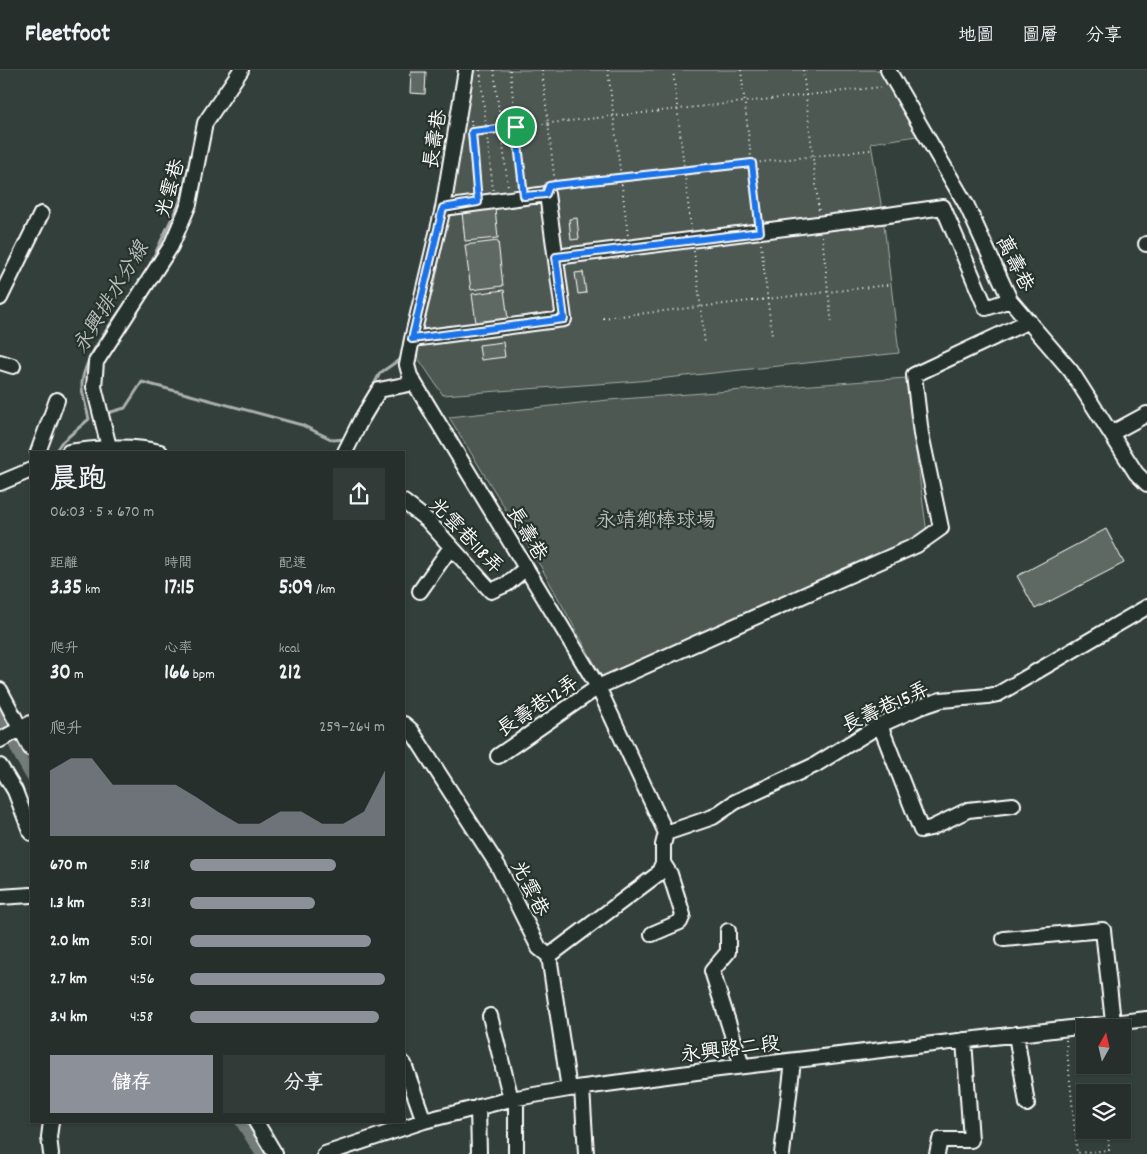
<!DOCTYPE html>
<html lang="zh-TW">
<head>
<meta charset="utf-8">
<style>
	:root { --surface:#262f2c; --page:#323b38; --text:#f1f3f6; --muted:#a4a9a9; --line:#424a48; --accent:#8c9099 }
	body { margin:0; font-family:Dekko,"LXGW WenKai TC",sans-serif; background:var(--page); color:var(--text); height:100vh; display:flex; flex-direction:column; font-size:19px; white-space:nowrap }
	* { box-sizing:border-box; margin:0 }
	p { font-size:16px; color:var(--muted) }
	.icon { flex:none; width:28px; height:28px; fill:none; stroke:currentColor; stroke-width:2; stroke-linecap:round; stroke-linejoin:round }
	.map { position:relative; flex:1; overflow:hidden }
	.drawer { position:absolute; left:30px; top:381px; width:375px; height:672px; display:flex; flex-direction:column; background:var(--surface); border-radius:0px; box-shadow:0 1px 4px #0004,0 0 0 1px var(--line) }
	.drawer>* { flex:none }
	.needle { width:32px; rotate:8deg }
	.controls { position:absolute; left:1076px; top:949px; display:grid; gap:10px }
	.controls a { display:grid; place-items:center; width:55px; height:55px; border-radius:0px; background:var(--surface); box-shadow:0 1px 4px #0004,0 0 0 1px var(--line); font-size:25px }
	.pin { position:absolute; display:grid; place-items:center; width:42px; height:42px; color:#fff; margin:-21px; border:2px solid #fff; border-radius:50%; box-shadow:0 1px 5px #0007 }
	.round { display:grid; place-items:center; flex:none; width:52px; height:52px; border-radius:0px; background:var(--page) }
	.head { display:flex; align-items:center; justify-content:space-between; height:85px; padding:0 20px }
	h1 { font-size:28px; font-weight:700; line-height:38px }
	.metrics { display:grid; grid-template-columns:repeat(3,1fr); gap:8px; height:85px; padding:5px 20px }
	.metrics div { display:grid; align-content:center }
	.metrics b { font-size:21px; font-weight:700 }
	.metrics small { font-size:14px; font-weight:400 }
	.metrics p { font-size:14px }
	.chart { height:140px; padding:10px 20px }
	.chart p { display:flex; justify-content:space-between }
	.chart svg { width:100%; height:90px; margin-top:5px; fill:var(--accent); opacity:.7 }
	.button { display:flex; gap:10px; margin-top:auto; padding:10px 20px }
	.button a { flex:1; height:58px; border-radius:0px; background:var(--accent); color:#fff; font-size:20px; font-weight:700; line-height:58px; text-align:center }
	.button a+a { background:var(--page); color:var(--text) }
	ul { padding:0 20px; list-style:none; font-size:16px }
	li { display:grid; grid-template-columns:80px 60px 1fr; align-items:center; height:38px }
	li i { height:12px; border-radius:6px; background:var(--accent) }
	header { display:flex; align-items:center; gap:30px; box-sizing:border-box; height:70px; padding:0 25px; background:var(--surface); border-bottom:1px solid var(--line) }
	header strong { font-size:24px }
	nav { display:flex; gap:28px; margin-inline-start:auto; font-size:18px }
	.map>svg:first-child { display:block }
</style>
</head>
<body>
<header>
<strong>Fleetfoot</strong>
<nav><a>地圖</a><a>圖層</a><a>分享</a></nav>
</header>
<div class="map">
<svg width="1147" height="1084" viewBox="0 0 1147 1084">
	<rect width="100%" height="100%" fill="#333f3a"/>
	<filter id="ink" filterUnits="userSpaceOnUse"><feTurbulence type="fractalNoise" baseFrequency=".02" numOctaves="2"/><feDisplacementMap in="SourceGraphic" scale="10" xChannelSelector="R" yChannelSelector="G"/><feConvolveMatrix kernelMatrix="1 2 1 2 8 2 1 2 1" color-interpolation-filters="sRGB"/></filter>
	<g filter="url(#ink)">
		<path fill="#4d5853" stroke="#a6aca9" d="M474,0h406l24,39 13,27 -46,7 12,73 16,137 -260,28 -196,14 -27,-40 20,-76z
			M906,308l21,155 -325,144 -61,-110 -92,-150 159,-17z"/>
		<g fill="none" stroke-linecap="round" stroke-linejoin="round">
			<path stroke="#abb0ae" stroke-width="3" d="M147,201l33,-70 14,-57
				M370,322l10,-19 19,-13
				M104,344l21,-6 17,-26 160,43 31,15 12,-1
				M55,382l6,-9 28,-24c-2,-10 -6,-21 -7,-31 -2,-26 32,-69 47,-89
				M22,411l9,-3"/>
			<path stroke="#737b78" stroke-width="11" d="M0,644l19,41 12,21
				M241,1052l20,32"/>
		</g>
		<path fill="#5f6964" stroke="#fff" d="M411,2h15l-1,22 -15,-1z
			M495,138l3,30 -33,3 -3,-29z
			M577,148l2,21 -8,1 -2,-21z
			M498,171l5,45 -32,4 -6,-45z
			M583,202l3,21 -8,1 -3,-21z
			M504,220l4,29 -32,4 -4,-29z
			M503,272l2,15 -24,3 -2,-15z
			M1106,459l18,34 -89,46 -18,-33z"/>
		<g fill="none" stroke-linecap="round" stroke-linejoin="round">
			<defs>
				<path id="minor" d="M466,0l-23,138 -31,131 -5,26 3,11 188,311 68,146 -3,12v18l-5,11 -109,82
					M888,0l79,136 43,94 61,71 65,102 11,11
					M1146,174h1
					M556,187l332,-42 55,-8 43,101 24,-8
					M0,228l41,-84
					M412,269l152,-20 -17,-125 -104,14
					M0,292l13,4
					M1112,363l35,-19
					M38,382l19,-52
					M69,382c30,-4 61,-8 91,0
					M109,382v-5l-15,-60 2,-25 75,-116 18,-42 16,-81 36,-53
					M345,382l16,-32 18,-30 35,-7
					M0,413l31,-13
					M404,432l23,18 64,71 16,-7 19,-16
					M420,521l31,-44
					M0,620l31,59
					M404,654l7,6 87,136 41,82 10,8 20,133
					M880,655l41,105 10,-2 37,-18 45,-5
					M0,670l31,-17
					M498,686l100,-69 319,-142 24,-17 -20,-94 -7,-59 115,-54
					M0,696l15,25 16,42
					M666,763l47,-16 22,-15 80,-37 65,-40 40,-18 21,-7 47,-4 10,-2 149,-87
					M0,827l31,-2
					M728,861v21l-16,19 30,95
					M652,864l28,-12 3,-7 -13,-41 -7,-11
					M1004,869l99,-9 10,92
					M490,946l21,83
					M1016,964l11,70
					M404,994l20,57
					M582,1018l4,66
					M478,1037l1,47
					M256,1052l19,32
					M51,1084l-2,-17 2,-15
					M325,1084l99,-33 87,-22 58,-10 150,-20 428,-50
					M516,1084v-56
					M782,1084l11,-93
					M937,1084l3,-14h31l-7,-100"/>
			</defs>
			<use href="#minor" stroke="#fff" stroke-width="18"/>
			<path stroke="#fff" stroke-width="2" stroke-dasharray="1 4" stroke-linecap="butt" d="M480,0l13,120
				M494,0l14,117
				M510,0l12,114
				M542,0l13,114
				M608,0l20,166
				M673,0l18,159
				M741,0l17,149
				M803,0l16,142
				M471,50l6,70
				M468,62l413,-45
				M556,115l314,-35
				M822,166l10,89
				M761,174l11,92
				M694,181l11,93
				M603,248l285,-33
				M1066,970l11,113 32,-3 -1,-19"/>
			<use href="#minor" stroke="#26332d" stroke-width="14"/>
		</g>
	</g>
	<g fill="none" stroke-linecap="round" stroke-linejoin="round" filter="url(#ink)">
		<defs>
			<path id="route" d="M516,57l8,69 22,-2 3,-8 6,-1 197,-22 8,69 -204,25 8,62 -152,20 31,-131 35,-6 -6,-70z"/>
		</defs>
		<use href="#route" stroke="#fff" stroke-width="10"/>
		<use href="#route" stroke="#1a73e8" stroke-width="6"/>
	</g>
	<g text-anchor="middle" stroke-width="4.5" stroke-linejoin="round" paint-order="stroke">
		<g font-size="20" fill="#fff" stroke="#26332d">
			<text transform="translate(434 69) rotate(-81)" y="7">長壽巷</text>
			<text transform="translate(169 118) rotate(-74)" y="7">光雲巷</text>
			<text transform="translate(1016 193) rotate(63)" y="7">萬壽巷</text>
			<text transform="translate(528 463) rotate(59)" y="7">長壽巷</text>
			<text transform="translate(467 465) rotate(46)" y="7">光雲巷118弄</text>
			<text transform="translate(537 635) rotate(-34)" y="7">長壽巷12弄</text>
			<text transform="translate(885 636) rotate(-25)" y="7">長壽巷15弄</text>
			<text transform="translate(531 818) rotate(63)" y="7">光雲巷</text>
			<text transform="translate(730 978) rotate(-7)" y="7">永興路二段</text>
		</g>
		<g font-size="20" fill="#b8bcba" stroke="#26332d">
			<text x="656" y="456">永靖鄉棒球場</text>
		</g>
		<g font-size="21" font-style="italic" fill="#b9bdbc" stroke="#26332d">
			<text transform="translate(110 227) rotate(-59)" y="7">永興排水分線</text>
		</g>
	</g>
</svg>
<div class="controls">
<a><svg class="needle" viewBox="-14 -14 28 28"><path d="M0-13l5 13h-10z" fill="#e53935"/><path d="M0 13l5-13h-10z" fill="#a4a9a9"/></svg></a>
<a><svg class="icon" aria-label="layers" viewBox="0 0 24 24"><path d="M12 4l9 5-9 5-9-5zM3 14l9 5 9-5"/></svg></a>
</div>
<div class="pin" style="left:516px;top:57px;background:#1e9e55"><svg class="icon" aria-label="arrive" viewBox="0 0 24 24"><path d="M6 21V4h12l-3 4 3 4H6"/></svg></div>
<section class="drawer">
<div class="head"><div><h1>晨跑</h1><p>06:03 · 5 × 670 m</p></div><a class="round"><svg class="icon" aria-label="share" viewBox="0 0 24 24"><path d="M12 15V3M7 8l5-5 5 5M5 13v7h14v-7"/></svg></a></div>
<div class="metrics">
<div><p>距離</p><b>3.35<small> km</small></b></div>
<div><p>時間</p><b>17:15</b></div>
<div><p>配速</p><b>5:09<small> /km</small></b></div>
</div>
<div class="metrics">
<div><p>爬升</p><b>30<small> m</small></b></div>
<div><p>心率</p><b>166<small> bpm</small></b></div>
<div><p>kcal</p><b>212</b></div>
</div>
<div class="chart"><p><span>爬升</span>259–264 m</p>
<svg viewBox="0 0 160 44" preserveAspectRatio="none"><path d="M0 44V12L10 6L20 6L30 19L40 19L50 19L60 19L70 25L80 32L90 38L100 38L110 32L120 32L130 38L140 38L150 32L160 12V44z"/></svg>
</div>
<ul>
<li><b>670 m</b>5:18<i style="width:75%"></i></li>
<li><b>1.3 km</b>5:31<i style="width:64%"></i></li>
<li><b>2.0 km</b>5:01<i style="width:93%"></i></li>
<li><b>2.7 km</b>4:56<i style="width:100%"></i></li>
<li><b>3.4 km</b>4:58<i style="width:97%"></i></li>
</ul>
<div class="button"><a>儲存</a><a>分享</a></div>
</section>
</div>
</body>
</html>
